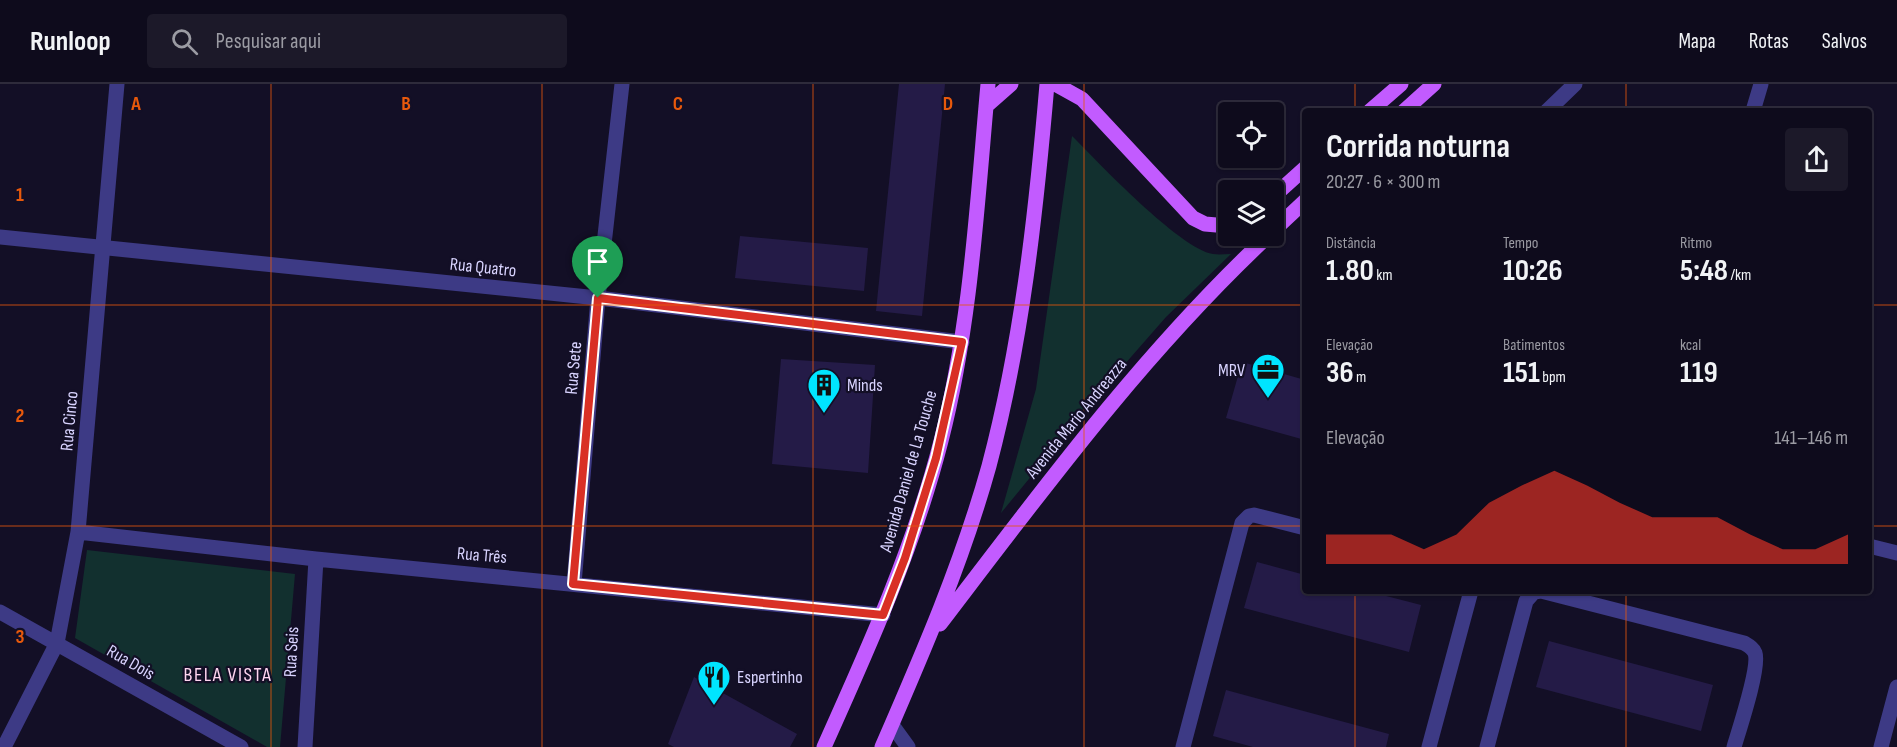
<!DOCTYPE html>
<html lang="pt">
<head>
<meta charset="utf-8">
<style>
	:root { --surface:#0e0b1c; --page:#1c1929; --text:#f1f3f6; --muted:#9b9ba3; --line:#2e2b3b; --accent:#d93025 }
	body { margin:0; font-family:"Sofia Sans Condensed",sans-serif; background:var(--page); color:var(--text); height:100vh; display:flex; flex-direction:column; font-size:22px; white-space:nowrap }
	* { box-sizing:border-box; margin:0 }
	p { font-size:20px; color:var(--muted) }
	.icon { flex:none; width:33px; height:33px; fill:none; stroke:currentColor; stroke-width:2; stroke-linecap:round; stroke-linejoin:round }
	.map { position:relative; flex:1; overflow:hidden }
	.panel { position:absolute; left:1302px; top:24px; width:570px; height:486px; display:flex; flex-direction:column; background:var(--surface); border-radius:6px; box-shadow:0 2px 4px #0004,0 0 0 2px var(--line) }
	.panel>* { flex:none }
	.controls { position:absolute; left:1218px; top:18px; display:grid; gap:12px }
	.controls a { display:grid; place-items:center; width:66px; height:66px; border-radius:6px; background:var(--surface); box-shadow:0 2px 4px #0004,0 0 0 2px var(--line); font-size:30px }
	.pin { position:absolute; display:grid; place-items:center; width:51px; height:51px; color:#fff; margin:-62px -26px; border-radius:50% 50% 50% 0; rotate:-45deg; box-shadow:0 0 6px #0007 }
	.pin .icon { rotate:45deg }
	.round { display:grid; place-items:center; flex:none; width:63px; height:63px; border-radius:6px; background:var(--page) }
	.headline { display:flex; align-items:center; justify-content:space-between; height:102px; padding:0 24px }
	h1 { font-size:33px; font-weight:700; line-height:45px }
	.metrics { display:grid; grid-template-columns:repeat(3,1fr); gap:9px; height:102px; padding:6px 24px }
	.metrics div { display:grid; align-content:center }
	.metrics b { font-size:30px; font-weight:700 }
	.metrics small { font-size:16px; font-weight:400 }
	.metrics p { font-size:16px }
	.chart { height:168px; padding:12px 24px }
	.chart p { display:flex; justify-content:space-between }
	.chart svg { width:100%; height:108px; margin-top:6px; fill:var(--accent); opacity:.7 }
	header { display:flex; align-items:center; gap:36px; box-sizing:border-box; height:84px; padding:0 30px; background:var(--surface); border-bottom:2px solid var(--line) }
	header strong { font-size:28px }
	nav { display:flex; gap:33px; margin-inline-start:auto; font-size:21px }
	.search { width:420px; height:54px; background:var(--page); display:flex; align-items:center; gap:15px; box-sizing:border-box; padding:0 21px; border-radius:6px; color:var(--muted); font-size:22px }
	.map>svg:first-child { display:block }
</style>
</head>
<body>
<header>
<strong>Runloop</strong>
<div class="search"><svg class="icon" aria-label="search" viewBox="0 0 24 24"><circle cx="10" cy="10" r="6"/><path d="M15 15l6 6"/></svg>Pesquisar aqui</div>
<nav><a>Mapa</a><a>Rotas</a><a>Salvos</a></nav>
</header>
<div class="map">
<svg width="1897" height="663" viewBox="0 0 1897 663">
	<rect width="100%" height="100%" fill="#130f26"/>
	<path fill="#12302f" d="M1072,52c26,26 108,113 141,118 6,1 12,0 18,0l-65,63 -70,80 -95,116 35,-124z
		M87,466l208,24 -15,173h-13l-192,-109z"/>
	<path fill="#241b47" d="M899,0h46l-23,232 -46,-5z
		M740,152l128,12 -4,43 -129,-13z
		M781,275l94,6 -7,108 -96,-9z
		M1242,278l63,18v60l-79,-22z
		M1257,478l48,13v16h62l54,14 -12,47 -165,-44z
		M1549,557l164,44 -12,46 -165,-44z
		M694,593l103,57 -7,13h-116l-6,-3z
		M1226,606l163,44 -3,13h-133l-40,-11z"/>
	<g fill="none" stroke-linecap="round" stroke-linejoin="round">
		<path stroke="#3d3a85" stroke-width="15" d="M1547,27l28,-27
			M1753,27l8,-27
			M0,153l598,61 364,44
			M78,448l238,27 567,56
			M1869,462l28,7
			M574,500l24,-286 24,-214
			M0,528l241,135
			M892,641l16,22
			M4,663l53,-104 21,-111 39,-448
			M305,663l11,-188
			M1183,663l59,-224 7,-7 5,-1 51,13
			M1429,663l42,-156
			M1487,663l39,-146 8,-9 7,-1 203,52c5,3 9,5 11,10 5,14 -16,77 -21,94
			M1881,663l16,-60"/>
		<path stroke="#c25bff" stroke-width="15" d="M1055,0l27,15 111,119 12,6 23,2
			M986,22l25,-22
			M1370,27l31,-27
			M1404,27l30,-27
			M1274,112l31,-28
			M1274,146l31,-29
			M940,540c103,-135 204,-272 328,-388
			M824,663c45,-100 90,-200 117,-306 30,-117 36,-237 47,-357
			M882,663c40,-92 80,-184 107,-281 33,-125 47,-253 58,-382"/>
	</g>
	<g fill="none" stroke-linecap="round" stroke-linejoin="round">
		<defs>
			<path id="route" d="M598,214l364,44 -26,116 -31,100 -22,57 -310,-31z"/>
		</defs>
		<use href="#route" stroke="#fff" stroke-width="12"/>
		<use href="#route" stroke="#d93025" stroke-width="8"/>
	</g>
	<path fill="none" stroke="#e8590c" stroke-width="1.5" stroke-opacity="0.55" d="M271,0v663M542,0v663M813,0v663M1084,0v663M1355,0v27M1626,0v27M0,221h1305M1869,221h28M0,442h1305M1869,442h28M1355,507v156M1626,507v156"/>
	<defs>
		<symbol id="office-pin" viewBox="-11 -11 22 30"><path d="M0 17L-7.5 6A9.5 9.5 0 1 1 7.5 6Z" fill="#00e5ff" stroke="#130f26"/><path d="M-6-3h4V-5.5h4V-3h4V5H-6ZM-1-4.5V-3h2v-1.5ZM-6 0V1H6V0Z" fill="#111"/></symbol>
		<symbol id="building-pin" viewBox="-11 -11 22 30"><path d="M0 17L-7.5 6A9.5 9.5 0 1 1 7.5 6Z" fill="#00e5ff" stroke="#130f26"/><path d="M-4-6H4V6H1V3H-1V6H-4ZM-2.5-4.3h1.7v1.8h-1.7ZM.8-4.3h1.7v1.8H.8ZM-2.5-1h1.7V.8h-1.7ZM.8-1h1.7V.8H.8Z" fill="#111"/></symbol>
		<symbol id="restaurant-pin" viewBox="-11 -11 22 30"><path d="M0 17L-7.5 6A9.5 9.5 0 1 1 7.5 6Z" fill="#00e5ff" stroke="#130f26"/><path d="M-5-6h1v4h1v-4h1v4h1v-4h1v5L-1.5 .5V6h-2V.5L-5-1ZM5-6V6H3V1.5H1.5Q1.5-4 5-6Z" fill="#111"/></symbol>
	</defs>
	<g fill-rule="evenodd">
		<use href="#office-pin" x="1249" y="267" width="38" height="52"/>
		<use href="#building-pin" x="805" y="282" width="38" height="52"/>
		<use href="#restaurant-pin" x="695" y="574" width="38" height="52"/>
	</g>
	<g text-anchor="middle" stroke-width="4.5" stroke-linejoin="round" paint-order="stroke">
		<g font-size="18" fill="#d9d4ff" stroke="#130f26">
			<text transform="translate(483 183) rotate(6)" y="6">Rua Quatro</text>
			<text transform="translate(573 284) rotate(-85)" y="6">Rua Sete</text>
			<text transform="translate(1076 334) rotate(-51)" y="6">Avenida Mario Andreazza</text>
			<text transform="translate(69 337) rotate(-85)" y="6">Rua Cinco</text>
			<text transform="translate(908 387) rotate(-74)" y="6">Avenida Daniel de La Touche</text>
			<text transform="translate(482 471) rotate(5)" y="6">Rua Três</text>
			<text transform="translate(291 568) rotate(-87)" y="6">Rua Seis</text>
			<text transform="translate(131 578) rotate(30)" y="6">Rua Dois</text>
		</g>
		<g font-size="18" fill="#d9d4ff" stroke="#130f26" text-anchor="start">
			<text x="1245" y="292" text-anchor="end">MRV</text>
			<text x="847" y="307">Minds</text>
			<text x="737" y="599">Espertinho</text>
		</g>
		<g font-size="20" letter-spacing="1.5" fill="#ffd6f0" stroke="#130f26">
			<text x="228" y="597">BELA VISTA</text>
		</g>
	</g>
	<g font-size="20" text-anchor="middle" font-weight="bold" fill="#e8590c" stroke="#130f26" stroke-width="4.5" stroke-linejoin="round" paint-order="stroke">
		<text x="136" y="26">A</text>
		<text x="406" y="26">B</text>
		<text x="678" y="26">C</text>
		<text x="948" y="26">D</text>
		<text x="20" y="117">1</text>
		<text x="20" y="338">2</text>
		<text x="20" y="559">3</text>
	</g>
</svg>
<div class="controls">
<a><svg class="icon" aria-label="locate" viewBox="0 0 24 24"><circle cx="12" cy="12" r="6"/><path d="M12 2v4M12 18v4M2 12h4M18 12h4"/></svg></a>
<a><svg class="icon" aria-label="layers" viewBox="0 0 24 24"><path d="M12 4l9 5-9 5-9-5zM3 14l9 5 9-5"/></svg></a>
</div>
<div class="pin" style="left:598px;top:214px;background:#1e9e55"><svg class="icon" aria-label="arrive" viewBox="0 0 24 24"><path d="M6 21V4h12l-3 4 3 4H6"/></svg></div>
<section class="panel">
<div class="headline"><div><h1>Corrida noturna</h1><p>20:27 · 6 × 300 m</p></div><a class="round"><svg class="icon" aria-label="share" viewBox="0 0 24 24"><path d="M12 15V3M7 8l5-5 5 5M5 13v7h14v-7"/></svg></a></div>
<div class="metrics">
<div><p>Distância</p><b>1.80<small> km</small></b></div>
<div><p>Tempo</p><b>10:26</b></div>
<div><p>Ritmo</p><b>5:48<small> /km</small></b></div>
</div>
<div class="metrics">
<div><p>Elevação</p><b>36<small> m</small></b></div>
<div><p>Batimentos</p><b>151<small> bpm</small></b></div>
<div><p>kcal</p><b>119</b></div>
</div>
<div class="chart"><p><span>Elevação</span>141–146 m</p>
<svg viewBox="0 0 160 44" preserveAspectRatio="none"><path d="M0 44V32L10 32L20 32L30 38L40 32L50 19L60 12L70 6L80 12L90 19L100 25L110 25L120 25L130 32L140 38L150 38L160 32V44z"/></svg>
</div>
</section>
</div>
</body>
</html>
